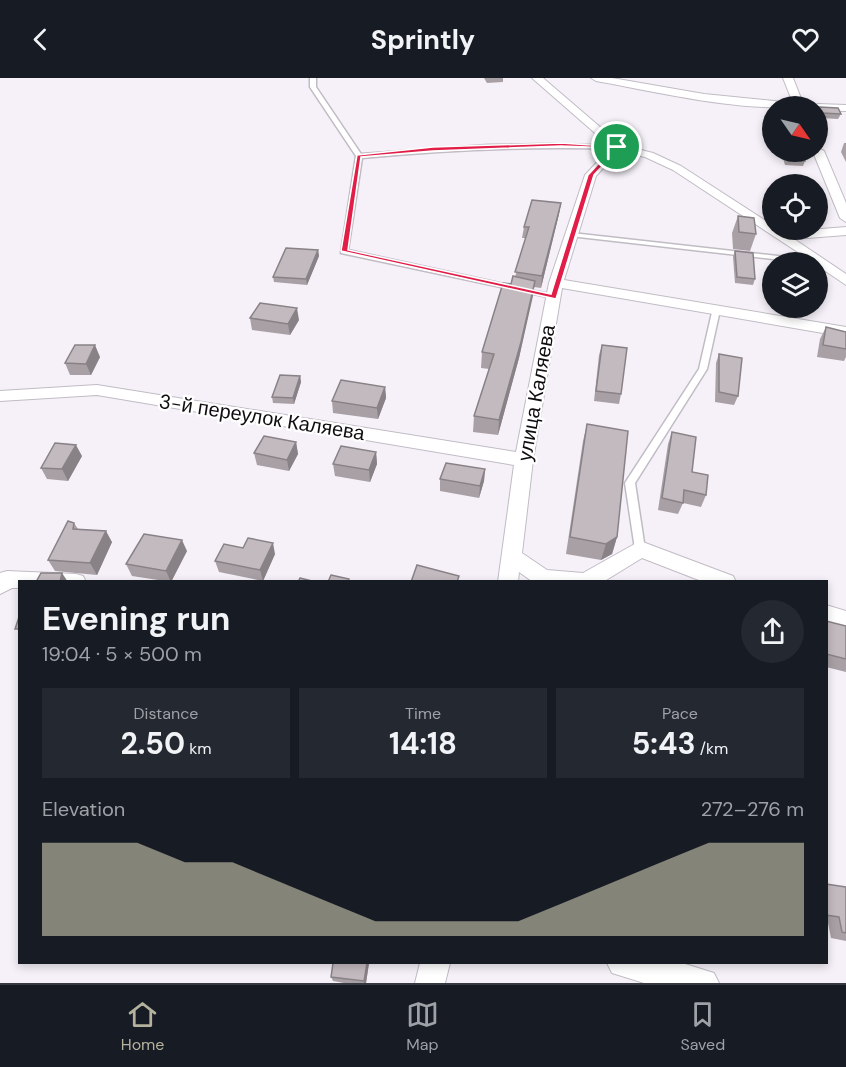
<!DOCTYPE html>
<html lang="en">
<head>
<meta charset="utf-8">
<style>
	:root { --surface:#171b24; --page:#242831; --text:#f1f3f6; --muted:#9ea1a6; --line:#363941; --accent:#b4b19c }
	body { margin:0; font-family:"DM Sans",sans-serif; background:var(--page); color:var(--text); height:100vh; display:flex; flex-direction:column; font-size:22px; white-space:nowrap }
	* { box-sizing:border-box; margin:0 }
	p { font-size:20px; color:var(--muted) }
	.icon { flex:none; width:33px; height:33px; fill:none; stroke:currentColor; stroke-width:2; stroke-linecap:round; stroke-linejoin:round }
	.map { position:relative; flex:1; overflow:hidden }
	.details { position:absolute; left:18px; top:502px; width:810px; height:384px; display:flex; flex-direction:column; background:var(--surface); border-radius:0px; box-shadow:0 3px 9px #0003 }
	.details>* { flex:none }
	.needle { width:39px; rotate:124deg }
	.tools { position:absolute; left:762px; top:18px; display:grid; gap:12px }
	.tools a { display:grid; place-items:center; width:66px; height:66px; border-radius:50%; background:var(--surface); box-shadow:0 3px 9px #0003; font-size:30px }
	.pin { position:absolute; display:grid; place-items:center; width:51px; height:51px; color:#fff; margin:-26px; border:3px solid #fff; border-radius:50%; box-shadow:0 2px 6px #0007 }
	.round { display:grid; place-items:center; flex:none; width:63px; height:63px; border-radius:32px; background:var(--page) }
	.headline { display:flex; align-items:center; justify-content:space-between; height:102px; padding:0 24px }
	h1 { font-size:33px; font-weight:700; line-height:45px }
	.metrics { display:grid; grid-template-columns:repeat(3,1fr); gap:9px; height:102px; padding:6px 24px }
	.metrics div { display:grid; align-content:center; border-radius:0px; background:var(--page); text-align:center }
	.metrics b { font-size:30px; font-weight:700 }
	.metrics small { font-size:16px; font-weight:400 }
	.metrics p { font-size:16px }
	.chart { height:168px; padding:12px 24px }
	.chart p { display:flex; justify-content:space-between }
	.chart svg { width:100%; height:108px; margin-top:6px; fill:var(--accent); opacity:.7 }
	header { display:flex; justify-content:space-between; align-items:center; height:78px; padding:0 24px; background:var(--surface); font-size:27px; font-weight:700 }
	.dock { display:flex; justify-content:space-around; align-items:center; height:84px; border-top:2px solid var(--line); background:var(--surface); font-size:16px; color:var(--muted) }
	.dock a { display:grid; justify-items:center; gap:3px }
	.dock .selected { color:var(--accent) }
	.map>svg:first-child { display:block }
</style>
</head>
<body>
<header><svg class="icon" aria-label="back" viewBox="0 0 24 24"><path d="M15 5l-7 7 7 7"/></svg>Sprintly<svg class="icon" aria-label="heart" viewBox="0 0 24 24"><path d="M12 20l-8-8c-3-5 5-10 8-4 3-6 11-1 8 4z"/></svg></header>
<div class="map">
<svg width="846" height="905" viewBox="0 0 846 905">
	<rect width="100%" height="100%" fill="#f6f1f9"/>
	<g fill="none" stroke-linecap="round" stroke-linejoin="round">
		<defs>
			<path id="service" d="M310,0h6v9l45,67 127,-9 64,-1 67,2 1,1 -3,2c-85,-3 -170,1 -255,9l-14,92 206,45 4,2 -1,2 -216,-46 15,-97 -46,-69z
				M572,155l242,27 4,2h-19l-229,-26 -1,-1z
				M713,230h6l1,2 -13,59 -72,114 10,66 -1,3h-8l-1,-3 -10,-66 74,-114z"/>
			<path id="minor" d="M532,0h11l78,67 32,8 28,13 91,59v5l12,2 62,-5v8l-52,4 52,35v11l-28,-19v-4h-5l-140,-92 -28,-13 -26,-6 -23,25 -32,104 282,47v10l-284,-49 -29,172 -11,93 25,17 36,3 57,-32 93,35 3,6h-32l-62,-24 -39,24h-70l-14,-10 -1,10h-20l16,-117 -417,-70 -97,6v-10l97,-6 419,67 33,-169 36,-108 26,-28z
				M591,0h21l92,16 89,9 -10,-25h10l11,28c-61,7 -146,-14 -208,-25z
				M818,26l28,1v6l-28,-1v-4h-5z
				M818,70l6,3 22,52v19l-6,-4 -27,-66h5z
				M7,493l69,3 7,2 3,6h-66v6h-8l-12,6v-21z
				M826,527l20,6v18l-20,-6z
				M420,885h30l-5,20h-30z
				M607,885h75l32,10 5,10h-75l-32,-10z"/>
		</defs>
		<use href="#service" stroke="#c1bcc4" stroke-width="3"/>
		<use href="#minor" stroke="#c1bcc4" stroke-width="2"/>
		<use href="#service" fill="#fff" fill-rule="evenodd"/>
		<use href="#minor" fill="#fff" fill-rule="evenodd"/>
	</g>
	<path fill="#a8a0a4" d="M484,0h19v4l-16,1z
		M819,29l22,7 -3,5 -18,-1 -2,-5z
		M844,65h2v19l-5,-10z
		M781,74h21l3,9 -2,5 -18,-1z
		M561,125l-2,11 -18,74 -7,-1 -15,71 -21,77 -25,-3 1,-16 15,-47 -8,-1 1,-16 33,-75 11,-39h-4l2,-11z
		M738,138l18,18 -6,17 -17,-2 -1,-16z
		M318,172l1,6 -12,29 -33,-3 -1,-5z
		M735,173l20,28 -2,6 -18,-2 -2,-26z
		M250,240l49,2 -9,15 -38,-5z
		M826,249l20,5v25l-2,4 -27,-4 3,-18z
		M602,267l19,49 -2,10 -25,-3 5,-46z
		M719,276l19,42 -4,9 -19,-3 1,-39z
		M100,279l-9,18h-21l-5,-12z
		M300,298l1,6 -7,22 -21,-1 -1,-6z
		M385,309l1,11 -8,21 -45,-6 -1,-12z
		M587,346l30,113 -5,17 -11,6 -35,-6 17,-113z
		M672,354l20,40 14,23 -5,12 -18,-4 -5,11 -20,-4 10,-66z
		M296,364l2,12 -9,17 -32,-6 -3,-12z
		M376,374l1,12 -7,18 -35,-6 -2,-12z
		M82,378l-14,25 -21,-2 -6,-11z
		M485,391l-1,12 -5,17 -39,-7v-12z
		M74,445l4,6 34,13 -15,33 -42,-4 -7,-11z
		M187,473l-16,31 -39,-6 -6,-12z
		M275,476l-12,27 -44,-9 -4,-11z
		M826,543l20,5v46l-20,-5z
		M826,806l20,3v54l-15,-3 -3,-15h-2z
		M333,885h36l-3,20h-22l-11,-2 -2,-4z"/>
	<path fill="#888286" d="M561,125l-2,11 -18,74 1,-12z
		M318,172l1,6 -12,29 -1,-6z
		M535,203l-2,15 -14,62 -21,77 1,-15z
		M297,230l2,12 -9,15 -2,-11z
		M95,267l5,12 -9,18 -5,-11z
		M300,298l1,6 -7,22 -1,-6z
		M385,309l1,11 -8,21 -1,-11z
		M296,364l2,12 -9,17 -2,-11z
		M76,367l6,11 -14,25 -6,-12z
		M376,374l1,12 -7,18 -1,-12z
		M485,391l-1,12 -5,17 1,-12z
		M106,453l6,11 -15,33 -7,-12z
		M617,459l-5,17 -11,6 5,-16z
		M182,462l5,11 -16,31 -5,-11z
		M273,465l2,11 -12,27 -3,-11z
		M62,495l6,9h-8z
		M367,885h2l-3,20h-2z"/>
	<path fill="#c3babf" stroke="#888286" stroke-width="1.5" d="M819,29l19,1 3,6 -19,-1z
		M784,74h18l3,9 -18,-2z
		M532,122l29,3 -19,73 -27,-4 14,-45h-5z
		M738,138l16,2 2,16 -17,-2z
		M286,170l32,2 -12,29 -33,-2z
		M735,173l18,2 2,26 -18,-2z
		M513,198l22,5 -14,61 -22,78 -25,-4 20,-62 -12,-2 21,-69 8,1z
		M260,225l37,5 -9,16 -38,-6z
		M826,249l20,5v17l-23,-4z
		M75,267h20l-9,19 -21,-1z
		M602,267l25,3 -6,46 -25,-3z
		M719,276l23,4 -4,38 -19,-4z
		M280,297l20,1 -7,22 -21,-1z
		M341,302l44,7 -8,21 -45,-7z
		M587,346l41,7 -11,106 -11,7 -36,-7z
		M672,354l24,5 -4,35 16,3 -2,20 -22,-5 -1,13 -21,-5z
		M264,358l32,6 -9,18 -33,-7z
		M55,365l21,2 -14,24 -21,-1z
		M341,368l35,6 -7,18 -36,-6z
		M446,385l39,6 -5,17 -40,-7z
		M68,443l6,2 -1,6 33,2 -16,32 -42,-3z
		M144,456l38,6 -16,31 -40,-7z
		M248,460l25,5 -13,27 -45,-9 9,-17 19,4z
		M417,487l42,11 -2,6h-46z
		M41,495h21l-2,9h-24z
		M331,497l18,4 -1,3h-20z
		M300,500l16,4h-18z
		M20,536v15h-5z
		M826,543l20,5v33l-20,-5z
		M826,806l20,3v46l-4,-1 -3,-15 -13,-2z
		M333,885h34l-3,18 -33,-4z"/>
	<path fill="#e11d48" stroke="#fff" stroke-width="1.5" fill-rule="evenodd" d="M561,65l59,4 -26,28 -38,124 -215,-48 16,-96 76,-8zM561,68l52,2 -25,27 -37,119 -203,-44 13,-93 72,-6z"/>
	<g text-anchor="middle" stroke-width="4.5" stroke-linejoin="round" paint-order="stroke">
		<g font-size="20" fill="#0f0d0f" stroke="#fff">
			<text transform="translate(536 315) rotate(-80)" y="7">улица Каляева</text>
			<text transform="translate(262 339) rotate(9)" y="7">3-й переулок Каляева</text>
		</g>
	</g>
</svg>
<div class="tools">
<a><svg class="needle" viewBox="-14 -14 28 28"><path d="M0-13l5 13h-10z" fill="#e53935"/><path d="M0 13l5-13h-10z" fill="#9ea1a6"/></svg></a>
<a><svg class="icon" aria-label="locate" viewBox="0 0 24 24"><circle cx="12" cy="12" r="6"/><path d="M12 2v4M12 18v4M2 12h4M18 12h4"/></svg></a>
<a><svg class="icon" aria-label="layers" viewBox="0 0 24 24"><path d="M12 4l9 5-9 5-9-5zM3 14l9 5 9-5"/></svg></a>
</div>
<div class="pin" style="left:617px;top:69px;background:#1e9e55"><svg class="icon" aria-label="arrive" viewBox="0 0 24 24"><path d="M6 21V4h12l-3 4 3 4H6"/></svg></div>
<section class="details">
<div class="headline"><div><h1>Evening run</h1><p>19:04 · 5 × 500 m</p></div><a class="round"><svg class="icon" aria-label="share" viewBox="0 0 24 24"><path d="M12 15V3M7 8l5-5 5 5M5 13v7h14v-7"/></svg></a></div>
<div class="metrics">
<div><p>Distance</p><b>2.50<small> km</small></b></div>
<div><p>Time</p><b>14:18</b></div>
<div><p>Pace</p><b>5:43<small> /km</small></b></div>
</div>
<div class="chart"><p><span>Elevation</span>272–276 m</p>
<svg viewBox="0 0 160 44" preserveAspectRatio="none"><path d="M0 44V6L10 6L20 6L30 14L40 14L50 22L60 30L70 38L80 38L90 38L100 38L110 30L120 22L130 14L140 6L150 6L160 6V44z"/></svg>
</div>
</section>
</div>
<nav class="dock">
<a class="selected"><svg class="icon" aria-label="home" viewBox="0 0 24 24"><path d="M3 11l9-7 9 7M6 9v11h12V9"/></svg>Home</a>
<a><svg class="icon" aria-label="map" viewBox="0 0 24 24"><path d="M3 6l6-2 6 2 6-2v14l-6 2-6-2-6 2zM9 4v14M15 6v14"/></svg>Map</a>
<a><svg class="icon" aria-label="saved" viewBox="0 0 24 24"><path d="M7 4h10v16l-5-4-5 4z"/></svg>Saved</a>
</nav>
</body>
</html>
